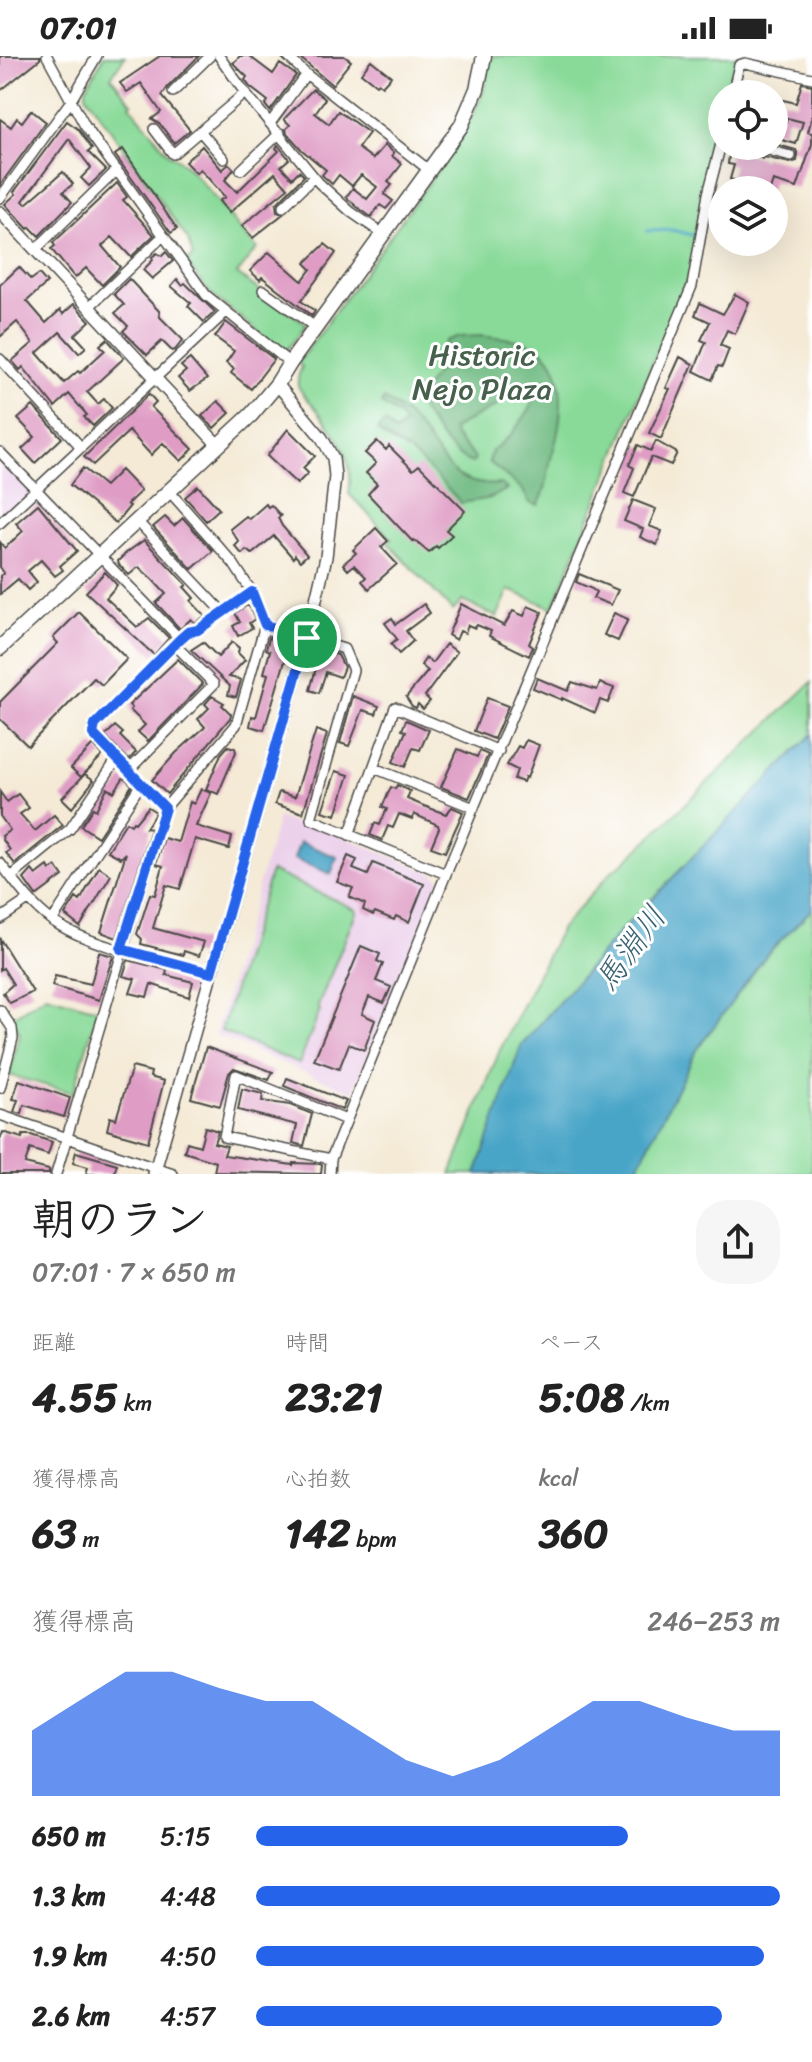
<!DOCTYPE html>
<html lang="ja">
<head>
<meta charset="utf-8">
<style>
	:root { --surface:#fff; --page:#f6f6f6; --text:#222; --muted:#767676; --accent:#2563eb }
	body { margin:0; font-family:Sriracha,"Klee One",sans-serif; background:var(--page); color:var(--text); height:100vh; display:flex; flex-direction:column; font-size:30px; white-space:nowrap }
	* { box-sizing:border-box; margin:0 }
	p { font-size:26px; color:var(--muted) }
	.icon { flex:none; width:44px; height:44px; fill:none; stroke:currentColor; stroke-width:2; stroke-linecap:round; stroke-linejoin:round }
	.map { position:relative; height:1118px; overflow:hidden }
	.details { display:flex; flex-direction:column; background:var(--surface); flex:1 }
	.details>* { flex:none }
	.buttons { position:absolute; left:708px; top:24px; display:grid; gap:16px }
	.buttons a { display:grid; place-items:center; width:80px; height:80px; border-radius:50%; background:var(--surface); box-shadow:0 8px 32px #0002; font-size:40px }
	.pin { position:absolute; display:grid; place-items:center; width:68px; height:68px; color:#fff; margin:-34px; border:4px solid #fff; border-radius:50%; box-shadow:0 2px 8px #0007 }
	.round { display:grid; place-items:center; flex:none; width:84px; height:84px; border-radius:32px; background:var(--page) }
	.summary { display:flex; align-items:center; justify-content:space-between; height:136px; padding:0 32px }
	h1 { font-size:44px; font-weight:700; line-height:60px }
	.metrics { display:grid; grid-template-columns:repeat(3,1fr); gap:12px; height:136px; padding:8px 32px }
	.metrics div { display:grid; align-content:center }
	.metrics b { font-size:40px; font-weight:700 }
	.metrics small { font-size:22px; font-weight:400 }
	.metrics p { font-size:22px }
	.chart { height:224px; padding:16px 32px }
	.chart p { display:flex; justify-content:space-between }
	.chart svg { width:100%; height:144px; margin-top:8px; fill:var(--accent); opacity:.7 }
	ul { padding:0 32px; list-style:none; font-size:26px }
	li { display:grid; grid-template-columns:128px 96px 1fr; align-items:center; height:60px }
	li i { height:20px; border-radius:10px; background:var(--accent) }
	.status { display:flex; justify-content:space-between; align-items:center; height:56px; padding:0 40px; background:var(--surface); direction:ltr }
	.status svg { height:22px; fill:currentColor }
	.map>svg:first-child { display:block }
</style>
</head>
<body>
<div class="status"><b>07:01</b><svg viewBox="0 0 49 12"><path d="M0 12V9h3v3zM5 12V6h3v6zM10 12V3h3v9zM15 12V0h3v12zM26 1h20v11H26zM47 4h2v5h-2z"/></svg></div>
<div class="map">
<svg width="812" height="1118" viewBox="0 0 812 1118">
	<rect width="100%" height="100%" fill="#fff"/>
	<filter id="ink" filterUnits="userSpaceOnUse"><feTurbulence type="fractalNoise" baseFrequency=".0125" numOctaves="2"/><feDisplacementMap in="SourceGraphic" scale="16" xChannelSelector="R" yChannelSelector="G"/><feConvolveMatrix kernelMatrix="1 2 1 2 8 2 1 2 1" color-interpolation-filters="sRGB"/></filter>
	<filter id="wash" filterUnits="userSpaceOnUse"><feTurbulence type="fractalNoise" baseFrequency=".006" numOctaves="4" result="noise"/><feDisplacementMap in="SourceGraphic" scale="32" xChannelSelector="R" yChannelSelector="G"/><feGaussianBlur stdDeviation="1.8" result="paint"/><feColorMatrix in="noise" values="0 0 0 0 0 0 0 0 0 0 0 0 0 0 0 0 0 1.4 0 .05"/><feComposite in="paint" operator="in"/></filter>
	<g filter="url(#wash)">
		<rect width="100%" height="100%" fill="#f4ead6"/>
		<path fill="#ecd1eb" d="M0,396l35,37 -35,34z
			M278,762l24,8 2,-5 131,53 5,6 -87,212 -138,-57z"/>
		<path fill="#89da99" stroke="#5a8262" stroke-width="2" d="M104,0h21l-14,21 21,26 -2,2 39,49c32,17 60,68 88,94l-20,26 69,50 -19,26 -4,2 -73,-59 -24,-31 7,-6 -5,-16 -102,-145v-7z
			M491,0h248l-9,38h-8c0,49 -15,87 -25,135 -4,20 -2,42 -14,59l-130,320 -44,-18 -12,27 -35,-16 -9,10 -65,-68 4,-4 -43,-45c6,-38 -13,-61 -36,-89 -5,-5 -13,-13 -15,-20 -1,-6 1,-12 4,-18l-4,-4 164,-226 21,-44z
			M812,626v52l-193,199 -98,113 -45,128h-25l48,-122 62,-124 51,-57 14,-10z
			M271,815l86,39 -39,96 2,4 -21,54 -78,-33z
			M812,853v265h-178l62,-123 71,-97z
			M46,939l52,14 -25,84 -64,-18 11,-41 -9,-16z"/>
		<path fill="#6eba81" stroke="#4c7256" stroke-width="2" d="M482,279c17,3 40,3 55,12 33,18 25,76 16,105 -7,18 -4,36 -15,53l-8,-2 -8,-14 -33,-27 3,-11 18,-15 20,-27 4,-11 -6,-10 -7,-1 -8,4 -17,15 -43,23c1,13 18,19 22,31l-3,3c-24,-9 -41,-39 -55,-60l1,-5 33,-45 -6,-10 1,-2 14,-5z
			M384,343c10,7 22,14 30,23 29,33 35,67 87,62l6,5 -16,9 -30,5c-16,-17 -33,-37 -52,-51 -12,-9 -20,-10 -32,-22l8,-7 10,9 9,-8 -5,-8 -18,-12z"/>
		<path fill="#4aa5c8" stroke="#3a687a" stroke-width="2" d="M812,678v175l-45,45 -71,97 -62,123h-158l45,-128 98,-113z
			M300,786l37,15 -6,17 -37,-15z"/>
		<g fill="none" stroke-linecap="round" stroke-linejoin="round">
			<path stroke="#4aa5c8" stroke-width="3" d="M647,175l25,-1 20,5"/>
		</g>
		<g id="blocks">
			<path fill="#df9cc5" d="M0,0h40v3l-40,32z
				M160,0h39l-31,31 -6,9 28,34 -16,13 -14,-19 -8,-5 9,-7 -20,-29 -14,9 -7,-9z
				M240,0h9l24,18 7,-10 16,11 -26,36 -5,-6 3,-4 -18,-14 -5,-7 2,-3 -14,-14z
				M298,0h46l7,5 -19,24z
				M371,4l20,16 -9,10 -4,-3 -2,2 -15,-12z
				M802,27l10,2v32l-4,15 4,1v11l-15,44 -24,-7 -3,9h-18l1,-4 -23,-7 4,-14 -6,-1 2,-18 17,4 1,4 15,5 1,-2 26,6 7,-2 1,-6 -2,-5 -22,-6v-3l1,-3 21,6 7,-22 -16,-4 -5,14 -8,-2v-10l4,1 5,-21 13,3z
				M313,33l12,10 -10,14 14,11 9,-13 31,22 -11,15 15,11 12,-14 9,8 -2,3 10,8 -14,18 4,3 -8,9 9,7 -7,8 -6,-4 -9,12 -15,-11 -10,-9 7,-9 14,11 10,-12 -16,-12 -9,11 -13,-11 -7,9 -10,-9 4,-5 -24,-20 -15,-17 -1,-4 4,-4 -6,-6z
				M31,54l15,12 -46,63v-66l11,8 6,-9 5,4z
				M67,65l11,8 14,20 -4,3 18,18 -17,16 -8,-8 10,-10 -22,-29 -46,62 3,3 37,-32 10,12 -10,8 9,10 -33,34 -9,-9 -2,2 -23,-25 11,-10 -2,-2z
				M278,89l11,14 -8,7 11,12 7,-7 5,5 -28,28 1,8 6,2 -30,24 -11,-12 46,-38 -13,-15 -46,40 -10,-12 6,-4 -25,-28 -4,4 -11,-11 17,-16 20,24 7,-6 5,5 -9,11 12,12 42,-41 -3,-3z
				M123,93l54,80 -6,4 -56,-78z
				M117,127l10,14 -4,3 31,35 -23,22 -19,-20 -10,9 18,21 -18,18 -16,-17 -11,10 -24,-29 4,-3 -2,-3z
				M325,188l11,9 -35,48 14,10 -3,5 -50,-39 -2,3 -10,-9 19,-19 33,29 9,-12 -6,-6z
				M166,196l7,9 -21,18 -9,-9 10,-10 -1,-3 5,-4 5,3z
				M19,211l12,13 8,-6 8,9 -20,18 19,22 14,-13 3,4 11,-10 16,17 -15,14 11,12 -7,6 -19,-21 -23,21 27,30 14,-12 2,2 25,-23 -5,-5 7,-6 17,19 -37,34 11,12 6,-5 8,9 -19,18 -9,-9 3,-2 -18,-21 -14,13 -32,-40 -3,3 -8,-9 21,-18 -16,-21 -17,15v-52z
				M129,223l30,32 1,6 23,23 -8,10 -3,1 -10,-10 -15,14 -24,-24 5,-5 -13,-13 9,-8 -10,-11z
				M177,223l5,6 3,-2 30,29 -11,10 -16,-16 3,-3 -20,-17z
				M735,238l14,8 -14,32 -8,-4 -7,15 9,4 -7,18 -4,-1 -6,14 -18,-9 12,-29 -5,-2 9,-18 -15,-7 5,-12 23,11z
				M226,266l48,37 -23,30 -20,-16 3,-4 -8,-6 8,-12 -19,-14z
				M680,301l13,7 -32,75 -12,-6 21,-44 -4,-1z
				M190,303l17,20 -17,12 -12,-13 8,-7 -5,-5z
				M149,338l7,8 -5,5 42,42 -12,12 -18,-18 -12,12 -22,-24 -36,34 -9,-8z
				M218,345l12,12 -16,15 -12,-12z
				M33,350l29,32 -27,25 -13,-14 13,-12 -17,-18z
				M288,373l27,27 -12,12 5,5 -11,11 -30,-28z
				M377,385l9,9 3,-4 24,24 6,-5 46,46 -19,19 6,5 -14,13 -2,-2 -7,7 -15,-13 -1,2 -45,-48 9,-10 -11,-11 10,-10 -11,-10z
				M656,385l21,12 -6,12 -20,-8 -17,40 -10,-4 10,-25 -5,-3 9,-20 13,6z
				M83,412l22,18 16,-16 20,21 -14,13 3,2 -14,17 -46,-38z
				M198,430l21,23 -13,12 -21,-24z
				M633,444l23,9 -7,17 13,5 -5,14 -17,-8 3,-8 -19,-8z
				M38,448l39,47 -17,15 3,4 -8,6 -14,-16 -13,11 9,11 -9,8 -10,-11 -18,15v-18l4,-3 -4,-6v-25l5,6 18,-17 -7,-8z
				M266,448l2,3 3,-2 10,11 -3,2 4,8 25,29 -7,6 -5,-6 -2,3 -19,-22 -22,18 -6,-4 -4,4 -7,-8 4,-4 -9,-13 16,-13 3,3z
				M165,461l9,9 9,-8 30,33 -21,18 -39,-42z
				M376,472l12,13 -7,6 16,17 -28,25 -7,-8 4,-4 -12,-12 -6,5 -5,-6 13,-11 -3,-3z
				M144,484l43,45 -3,2 10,11 -3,3 14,15 -10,7 -4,-4 -11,10 -24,-26 10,-9 -13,-14 -14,-13 -10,8 -10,-10 -1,-4 8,-8z
				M105,516l12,13 -11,13 31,29 12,-9 20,20 -15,17 -68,-63z
				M579,518l39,16 -7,15 -18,-7 3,-6 -4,-3 -16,-7z
				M424,548l6,9 -24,18 7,10 -14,13 -8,-10 6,-5 -12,-16 7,-5 4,6z
				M461,548l43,22 9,-15 11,5 4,-10 14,6 -13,32 4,3 -4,9 -40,-20 2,-5 -14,-6 -2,3 -7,-3 -3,8 -5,-2 -4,9 -8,-5z
				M246,550h3l6,13 -6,4 3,5 -14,8 -5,-10 7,-4 -5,-9z
				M79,556l48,47 -25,26 -8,-7 -66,68 -28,-27v-17l58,-59 -5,-5z
				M614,557l14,6 -10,22 -14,-6z
				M270,579l21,6 -27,89 -14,-4 2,-10 4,1 12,-43 -4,-1 6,-22 -4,-2z
				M203,586l15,15 14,-15 7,6 -1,5 7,7 -16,17 12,3 -5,17 -8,-2 2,-9 -39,-36z
				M446,588l11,8 -32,44 5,5 -7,8 -5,-5 -2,4 -4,-2 -6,-9 22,-26 -7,-6 5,-7 6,5z
				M324,595l14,4 6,12 -4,10 -14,-5 -7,21 -9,-3 8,-29 2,1z
				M178,603l25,25 -55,57 -10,-9 7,-7 -15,-15 2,-2 -3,-3z
				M537,622l31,13 4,-9 25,8 3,-7 14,5 -6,15 -8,-3 -5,13 -33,-15v2l-29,-12z
				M212,640l12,7 -2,2 9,9 -1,4 -63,76 -15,-14 24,-27 29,-26 -7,-8 11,-11 -4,-4z
				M353,640l26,10 -3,8 -13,-4 -14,36 -9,-3z
				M487,642l21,8 -14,33 -20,-8z
				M406,664l23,10 -9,20 -7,-2 -8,19 -12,-5 13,-31 -4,-1z
				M115,670l8,7 -3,3 16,16 -7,8 -24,-24z
				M316,674l11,4 -24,79 -28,-9 4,-12 16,5z
				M526,684l13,5 -12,33 -2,-1 -2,5 -9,-3 3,-9 -10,-5 11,-19 4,2z
				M93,689l10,10 -22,22 -10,-9z
				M228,690l7,2 1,4 -18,42 -12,-5 15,-35z
				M458,693l19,8 3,-6 8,4 -19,43 -28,-11z
				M336,715l13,4 -13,40 -14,-4z
				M85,718l9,6 -22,28 -10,-10z
				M124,721l8,8 -34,52 -17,-11 12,-18 3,2 11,-22 7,4z
				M397,729l13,6 -3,8 17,7 22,8 6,-7 11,5 -18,40 -14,-5 8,-19 -1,-3 -24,-11 -2,5 -13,-5 -6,14 -5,-2 -6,14 -12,-5 5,-12 5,2 7,-16 -5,-2 9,-20 4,2z
				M201,733l10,4 -15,33 36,11 -3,12 -34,-10 -15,50 -14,-4 -13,43 51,14 -5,14 -15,-5 -1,4 -42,-11 1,-5 -5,-5 13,-40 5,1 8,-29 -7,-2 8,-26 14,4 12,-40 4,2z
				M0,736l7,10 11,-8 11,14 -9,6 15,17 19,-16 9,10 -48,39 -9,-11 4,-3 -7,-10 -1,-4 8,-6 -10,-14z
				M148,751l8,5 -10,16 5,1 -34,109 -16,-6 25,-79 -5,5 -13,-7 18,-29 5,3 2,-3 2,1z
				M348,800l9,4 -4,9 15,6 5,-12 51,21 -15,38 -13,-6 -2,4 -19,-8 -2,3 -10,-5 2,-6 -16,-7 4,-9 -16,-6z
				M48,810l2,4 6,-4 7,10 -27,20 -12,-17 8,-9 4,5z
				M99,811l12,8 -31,52 -15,-12 11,-17 4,3z
				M0,883l33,53 -23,11 -7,-10 10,-9 -10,-16 -3,2z
				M361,890l19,8 -3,7 6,3 -7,17 15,6 -7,16 -15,-6 -7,17 13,6 -11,30 -15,-6 -10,25 -25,-9z
				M99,896l14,4 -14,44 -47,-14 3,-10 36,8z
				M128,904l39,10 -1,5 27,7 -4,15 -38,-13 -4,13 -17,-4 5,-14 -12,-3z
				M206,991l67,25 -4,8 -35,-12 -5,5 -9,33 -29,-8z
				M132,1011l19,5 -1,5 14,4 -16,61 -41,-12 3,-13 6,2z
				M287,1022l59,23 -4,9 -58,-24z
				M19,1024l51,18 -6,19 -40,-12 -2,9 -8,-2 4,-12 -5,-1z
				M242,1033l21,5 -1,7 28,4 22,9 -8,32 -11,-3 4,-18 -59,-15z
				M205,1071l13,4 -4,12 13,3 -3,9 69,10v-2l27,1 2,1 -1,9 -107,-2 2,-10 -32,-10 3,-10 13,4z
				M3,1076l19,6 1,-3h8l21,7 -4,13 -18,-6 -5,15 24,6v4h-49v-34z
				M76,1096l41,12 -3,10h-28l2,-7 -15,-4z"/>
		</g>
	</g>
	<g filter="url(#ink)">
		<use href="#blocks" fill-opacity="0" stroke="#494845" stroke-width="2"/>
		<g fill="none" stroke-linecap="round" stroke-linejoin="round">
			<defs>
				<path id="minor" d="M47,0l38,70 121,169 84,68
					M219,0l26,37 74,90 32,29 32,22
					M287,0l19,18 123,96
					M173,36l37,-36
					M732,38l7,-29 6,-2 67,15
					M271,66l35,-48
					M154,73l19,25 72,-61
					M200,75l24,28
					M753,90l38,10
					M241,114l39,-37
					M0,142l70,-96 27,-46
					M283,151l31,-30
					M35,194l82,-80
					M263,234l52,37
					M89,251l73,-70
					M0,303l81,88
					M0,396l180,187
					M137,465l86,91
					M0,467l226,-211
					M265,569l79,24 9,21 -42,149 135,55
					M374,712l100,40
					M129,714l85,-86 -40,-40
					M165,752l-72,-74 2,-9 85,-86 8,-7 10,-2 54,-38
					M349,779l46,-128 104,44
					M0,807c16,20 30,41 50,56 37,28 115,42 161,54
					M11,821l59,-48 47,-70
					M0,863l28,-19
					M52,865l89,-137
					M0,954l12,18 1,10 -13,50
					M0,1059l173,59
					M331,1103l-107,-22 12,-62 110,45
					M56,1118l109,-366 71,-83 29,-100 -13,-33 -19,-29 -64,-72
					M330,1118l1,-15 115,-285 246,-588 16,-92 14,-54"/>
				<path id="tertiary" d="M0,156l218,233
					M154,1118l153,-536 19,-81 9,-81 -2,-18 -11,-20 -45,-54"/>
				<path id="trunk" d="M0,592l251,-233 26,-31 13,-21 171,-237 16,-37 7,-33"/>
			</defs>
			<use href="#minor" stroke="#494845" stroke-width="12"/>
			<use href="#tertiary" stroke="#494845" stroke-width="14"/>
			<use href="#trunk" stroke="#494845" stroke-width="17"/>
			<use href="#minor" stroke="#fff" stroke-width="9"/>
			<use href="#tertiary" stroke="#fff" stroke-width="11"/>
			<use href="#trunk" stroke="#fff" stroke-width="14"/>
		</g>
	</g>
	<g fill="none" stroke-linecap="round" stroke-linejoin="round" filter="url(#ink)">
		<defs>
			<path id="route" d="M252,536l13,33 42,13 -96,335 -90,-24 44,-141 -72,-74 2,-9 85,-86 8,-7 10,-2z"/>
		</defs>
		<use href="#route" stroke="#fff" stroke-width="16"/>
		<use href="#route" stroke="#2563eb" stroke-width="10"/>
	</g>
	<g text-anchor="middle" stroke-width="6" stroke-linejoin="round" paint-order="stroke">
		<g font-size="30" fill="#47604c" stroke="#fff">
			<text x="482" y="309">Historic<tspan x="482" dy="34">Nejo Plaza</tspan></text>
		</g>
		<g font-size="32" font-style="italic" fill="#396272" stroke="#fff">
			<text transform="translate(630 892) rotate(-54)" y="11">馬淵川</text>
		</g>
	</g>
</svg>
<div class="buttons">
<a><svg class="icon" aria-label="locate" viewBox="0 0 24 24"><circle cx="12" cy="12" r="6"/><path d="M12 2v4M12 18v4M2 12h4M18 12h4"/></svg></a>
<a><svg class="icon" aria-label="layers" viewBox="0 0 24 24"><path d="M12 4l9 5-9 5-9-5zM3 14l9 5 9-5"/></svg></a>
</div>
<div class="pin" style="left:307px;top:582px;background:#1e9e55"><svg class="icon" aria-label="arrive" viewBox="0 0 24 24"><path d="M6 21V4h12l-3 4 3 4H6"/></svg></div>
</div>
<section class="details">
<div class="summary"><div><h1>朝のラン</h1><p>07:01 · 7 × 650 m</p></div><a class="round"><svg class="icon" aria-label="share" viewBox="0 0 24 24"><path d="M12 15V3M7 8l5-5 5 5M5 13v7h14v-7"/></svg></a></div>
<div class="metrics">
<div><p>距離</p><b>4.55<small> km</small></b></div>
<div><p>時間</p><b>23:21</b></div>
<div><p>ペース</p><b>5:08<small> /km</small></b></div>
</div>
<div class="metrics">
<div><p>獲得標高</p><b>63<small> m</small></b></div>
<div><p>心拍数</p><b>142<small> bpm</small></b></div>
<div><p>kcal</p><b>360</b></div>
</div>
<div class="chart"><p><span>獲得標高</span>246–253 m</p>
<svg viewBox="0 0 160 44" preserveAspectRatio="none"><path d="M0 44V24L10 15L20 6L30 6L40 11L50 15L60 15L70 24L80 33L90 38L100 33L110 24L120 15L130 15L140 20L150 24L160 24V44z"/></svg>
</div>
<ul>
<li><b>650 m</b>5:15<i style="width:71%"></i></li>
<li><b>1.3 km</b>4:48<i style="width:100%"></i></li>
<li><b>1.9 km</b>4:50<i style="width:97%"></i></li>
<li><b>2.6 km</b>4:57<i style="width:89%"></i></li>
</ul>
</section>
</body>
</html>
